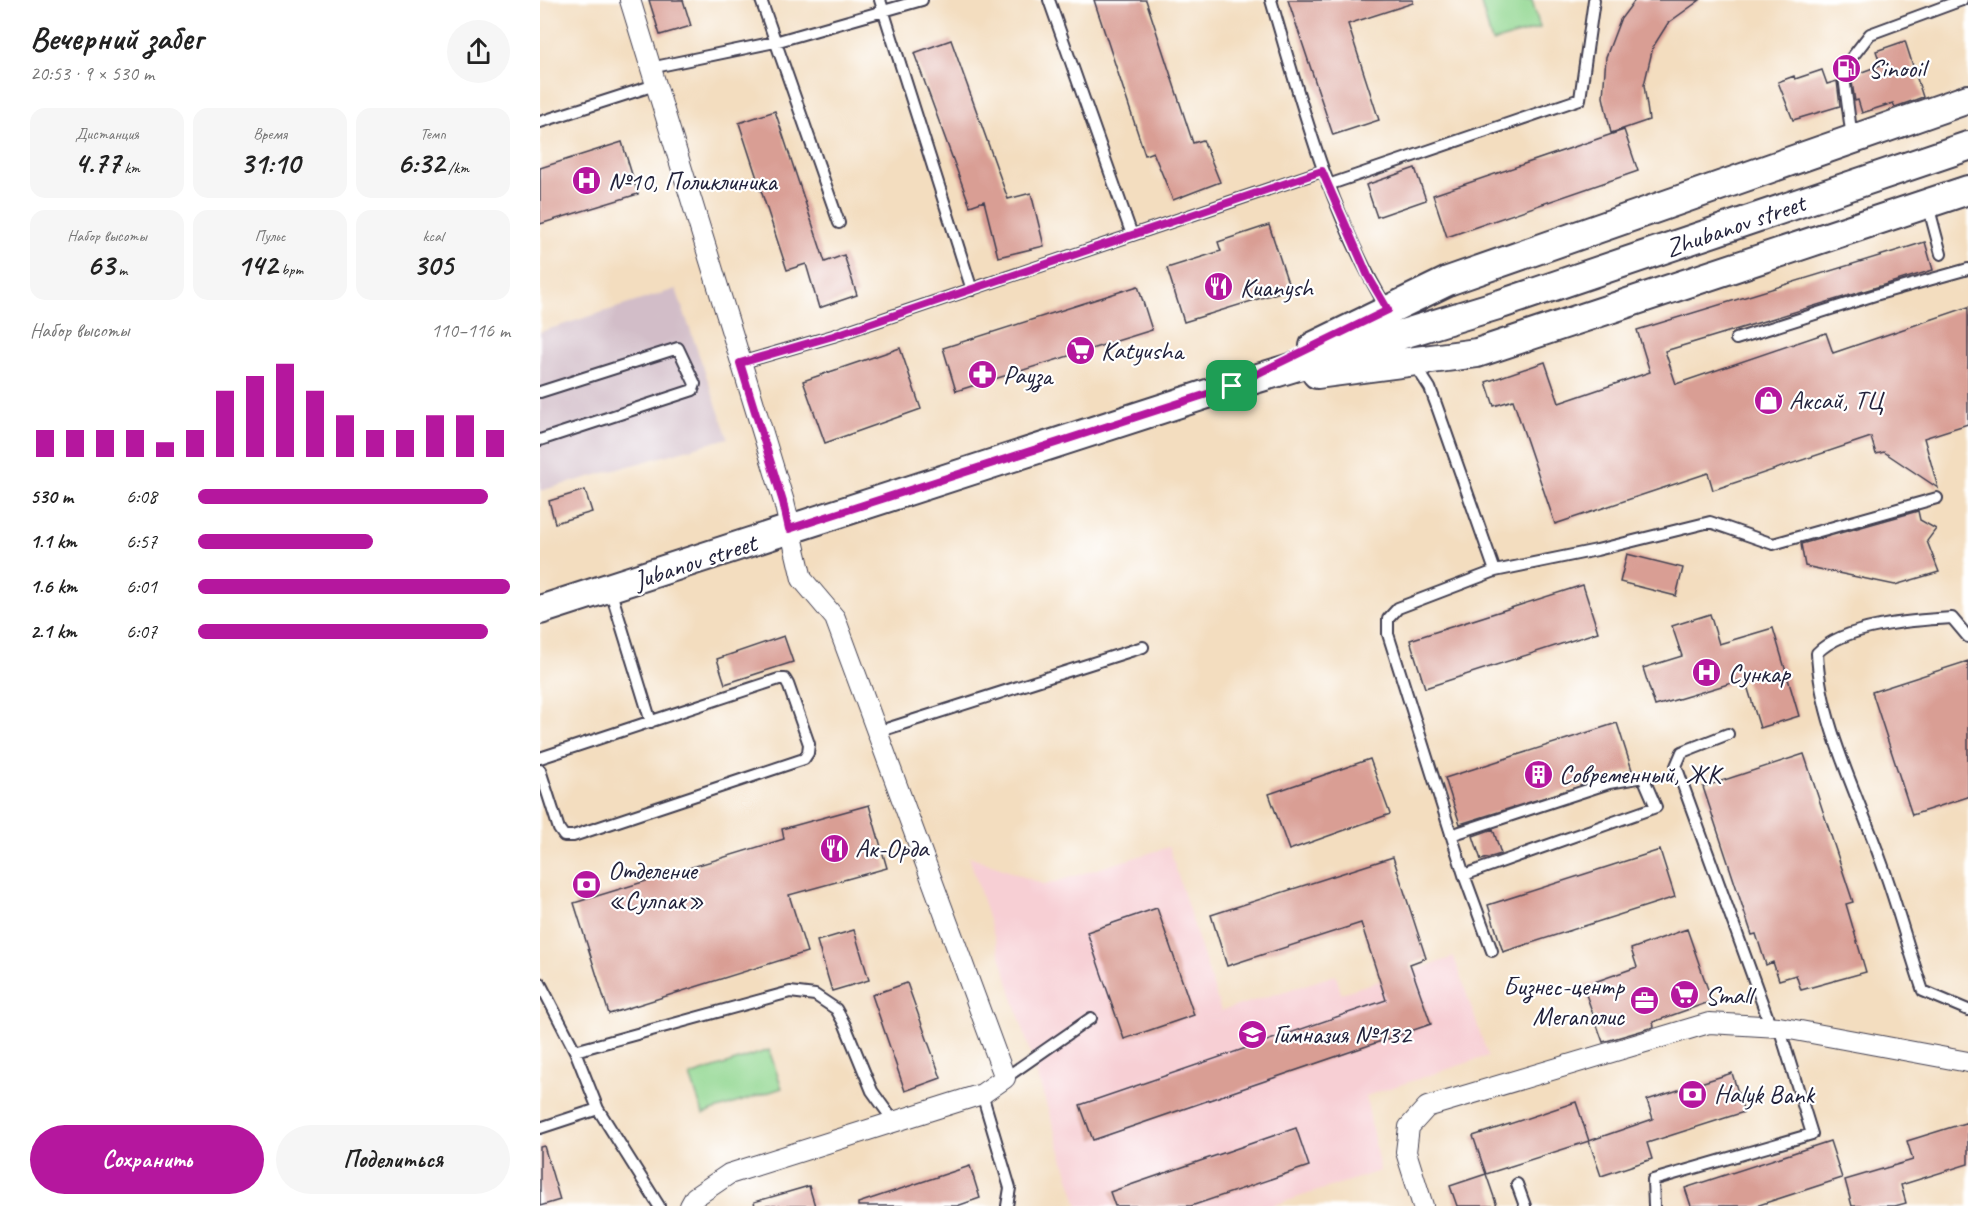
<!DOCTYPE html>
<html lang="ru">
<head>
<meta charset="utf-8">
<style>
	:root { --surface:#fff; --page:#f6f6f6; --text:#222; --muted:#767676; --accent:#b5179e }
	body { margin:0; font-family:Caveat,sans-serif; background:var(--page); color:var(--text); height:100vh; display:flex; flex-direction:column; font-size:22px; white-space:nowrap }
	* { box-sizing:border-box; margin:0 }
	p { font-size:20px; color:var(--muted) }
	.icon { flex:none; width:33px; height:33px; fill:none; stroke:currentColor; stroke-width:2; stroke-linecap:round; stroke-linejoin:round }
	.map { position:relative; flex:1; overflow:hidden }
	.drawer { display:flex; flex-direction:column; background:var(--surface); width:540px }
	.drawer>* { flex:none }
	.pin { position:absolute; display:grid; place-items:center; width:51px; height:51px; color:#fff; margin:-26px; border-radius:12px; box-shadow:0 3px 9px #0006 }
	.round { display:grid; place-items:center; flex:none; width:63px; height:63px; border-radius:32px; background:var(--page) }
	.summary { display:flex; align-items:center; justify-content:space-between; height:102px; padding:0 30px }
	h1 { font-size:33px; font-weight:600; line-height:45px }
	.metrics { display:grid; grid-template-columns:repeat(3,1fr); gap:9px; height:102px; padding:6px 30px }
	.metrics div { display:grid; align-content:center; border-radius:15px; background:var(--page); text-align:center }
	.metrics b { font-size:30px; font-weight:600 }
	.metrics small { font-size:16px; font-weight:400 }
	.metrics p { font-size:16px }
	.chart { height:168px; padding:12px 30px }
	.chart p { display:flex; justify-content:space-between }
	.chart svg { width:100%; height:108px; margin-top:6px; stroke:var(--accent); stroke-width:6 }
	.action { display:flex; gap:12px; margin-top:auto; padding:12px 30px }
	.action a { flex:1; height:69px; border-radius:36px; background:var(--accent); color:#fff; font-size:24px; font-weight:600; line-height:69px; text-align:center }
	.action a+a { background:var(--page); color:var(--text) }
	ul { padding:0 30px; list-style:none; font-size:20px }
	li { display:grid; grid-template-columns:96px 72px 1fr; align-items:center; height:45px }
	li i { height:15px; border-radius:8px; background:var(--accent) }
	main { display:flex; flex:1; min-height:0 }
	.map>svg:first-child { display:block }
</style>
</head>
<body>
<main>
<section class="drawer">
<div class="summary"><div><h1>Вечерний забег</h1><p>20:53 · 9 × 530 m</p></div><a class="round"><svg class="icon" aria-label="share" viewBox="0 0 24 24"><path d="M12 15V3M7 8l5-5 5 5M5 13v7h14v-7"/></svg></a></div>
<div class="metrics">
<div><p>Дистанция</p><b>4.77<small> km</small></b></div>
<div><p>Время</p><b>31:10</b></div>
<div><p>Темп</p><b>6:32<small> /km</small></b></div>
</div>
<div class="metrics">
<div><p>Набор высоты</p><b>63<small> m</small></b></div>
<div><p>Пульс</p><b>142<small> bpm</small></b></div>
<div><p>kcal</p><b>305</b></div>
</div>
<div class="chart"><p><span>Набор высоты</span>110–116 m</p>
<svg viewBox="0 0 160 44" preserveAspectRatio="none"><path d="M5 44V33M15 44V33M25 44V33M35 44V33M45 44V38M55 44V33M65 44V17M75 44V11M85 44V6M95 44V17M105 44V27M115 44V33M125 44V33M135 44V27M145 44V27M155 44V33"/></svg>
</div>
<ul>
<li><b>530 m</b>6:08<i style="width:93%"></i></li>
<li><b>1.1 km</b>6:57<i style="width:56%"></i></li>
<li><b>1.6 km</b>6:01<i style="width:100%"></i></li>
<li><b>2.1 km</b>6:07<i style="width:93%"></i></li>
</ul>
<div class="action"><a>Сохранить</a><a>Поделиться</a></div>
</section>
<div class="map">
<svg width="1428" height="1206" viewBox="0 0 1428 1206">
	<rect width="100%" height="100%" fill="#fff"/>
	<filter id="ink" filterUnits="userSpaceOnUse"><feTurbulence type="fractalNoise" baseFrequency=".0167" numOctaves="2"/><feDisplacementMap in="SourceGraphic" scale="12" xChannelSelector="R" yChannelSelector="G"/><feConvolveMatrix kernelMatrix="1 2 1 2 8 2 1 2 1" color-interpolation-filters="sRGB"/></filter>
	<filter id="wash" filterUnits="userSpaceOnUse"><feTurbulence type="fractalNoise" baseFrequency=".008" numOctaves="4" result="noise"/><feDisplacementMap in="SourceGraphic" scale="24" xChannelSelector="R" yChannelSelector="G"/><feGaussianBlur stdDeviation="1.35" result="paint"/><feColorMatrix in="noise" values="0 0 0 0 0 0 0 0 0 0 0 0 0 0 0 0 0 1.4 0 .05"/><feComposite in="paint" operator="in"/></filter>
	<g filter="url(#wash)">
		<rect width="100%" height="100%" fill="#f3ddbf"/>
		<path fill="#f7cfd4" d="M629,847l52,164 115,-36 5,18 113,-36 34,99 -122,40 14,75 -109,35h-193l-109,-350 76,29z"/>
		<path fill="#d2bdc8" d="M136,289l52,149 -188,53v-159z"/>
		<path fill="#92d791" stroke="#5a7c66" stroke-width="1.5" d="M940,0h52l8,28 -48,14z
			M229,1050l13,38 -79,26 -13,-38z"/>
		<g id="blocks">
			<path fill="#d99e94" d="M109,0h34l8,26 -31,9z
				M554,0h52l47,143 10,-3 17,42 -47,18 -20,-48 -8,3z
				M748,0h125v3l-65,21 31,96 -46,15z
				M1095,0h65l-32,23 -15,24 -9,38 5,35 -38,13 -8,-36 3,-40 14,-37z
				M411,40l57,159 23,-6 13,53 -46,11 -14,-56 -14,5 -56,-153z
				M1365,41l18,56 -28,10 -2,-4 -31,10 -4,-13 -3,1 -4,-25 30,-11 -5,-14z
				M1282,70l5,14 10,-3 3,25 -47,14 -15,-38 16,-6 1,3z
				M235,111l50,151 19,-7 13,40 -38,13 -13,-44 -19,6 -48,-147z
				M1084,130l14,41 -191,66 -14,-42z
				M82,142l16,52 -98,30v-56z
				M875,168l11,32 -49,17 -11,-32z
				M729,225l21,64 -106,33 -17,-54 54,-17 -3,-9z
				M1385,242l8,28 -268,81 11,33 150,-51 7,20 135,-46v117l-44,14 14,50 -54,-36 -8,2 -5,-17 -158,53 -5,-17 -153,51 -42,-124 -19,6 -8,-24 59,-20 14,41 91,-31 -13,-42z
				M598,286l14,44 -196,61 -13,-43z
				M360,348l21,61 -96,34 -22,-62z
				M45,490l7,22 -37,11 -6,-22z
				M1378,511l2,9 16,9 -9,12 12,31 -44,13 -90,-19 -4,-22z
				M1087,554l56,14 -7,28 -56,-14z
				M1043,585l15,47 -173,56 -15,-48z
				M1170,614l9,30 54,-16 26,88 -39,12 -15,-49 -90,27 -12,-38 39,-12 -10,-30z
				M244,636l9,26 -68,22 -8,-25z
				M1428,661v136l-56,18 -40,-123z
				M1077,723l15,47 -172,54 -15,-46z
				M1264,754l49,148 -7,2 20,68 -65,18 -5,-15 -17,5 -6,-18 -7,3 -10,-31 -4,1 -49,-148z
				M830,759l20,55 -101,36 -20,-56z
				M329,805l18,63 -98,27 18,57 -198,62 -35,-111 210,-64 -2,-10z
				M953,829l8,25 -20,6 -8,-24z
				M1120,850l15,47 -172,55 -15,-47z
				M853,857l33,101 -16,6 21,60 -338,116 -13,-35 306,-105 -25,-77 -134,43 -16,-51z
				M617,908l37,107 -70,24 -37,-107z
				M1147,929l25,72 -59,21 1,5 -51,15 -20,-56 54,-19 -6,-18z
				M314,930l15,50 -37,11 -15,-50z
				M367,983l34,95 -36,13 -33,-96z
				M1192,1073l12,39 -97,31 5,16 -51,17 -12,-35 64,-22 -6,-19z
				M1036,1102l13,39 -103,33 -13,-38z
				M1428,1122v42l-67,21 5,18 -11,3h-43l-7,-26 68,-20 -6,-19z
				M756,1128l13,38 -118,40h-76l-5,-14z
				M1290,1141l12,37 -86,28h-65l-6,-18z
				M4,1146l16,54 -20,6v-59z
				M430,1166l10,32 -23,8h-99v-3z
				M946,1174l11,32h-40l-7,-20z
				M269,1186l6,20h-60l-1,-4z"/>
		</g>
	</g>
	<g filter="url(#ink)">
		<use href="#blocks" fill-opacity="0" stroke="#413e4f" stroke-width="1.5"/>
		<g fill="none" stroke-linecap="round" stroke-linejoin="round">
			<defs>
				<path id="lane" d="M221,0l78,223
					M340,0l92,290
					M509,0l83,235
					M731,0c31,106 59,214 117,310
					M110,68l125,-26 147,-42
					M0,122l115,-37
					M1306,137l5,-6 -8,-62 27,-35 92,-34
					M788,185l252,-86 14,-99
					M1388,205l13,49
					M1196,339l139,-44 93,-26
					M200,363l93,-27 489,-165
					M875,365l15,23 6,16 59,167
					M0,392l138,-44 17,36 -2,6 -153,50
					M70,589l41,133
					M1428,637l-16,-19c-37,2 -108,7 -135,35 3,70 41,142 64,208 16,43 27,87 42,130l45,19
					M337,732l266,-85
					M1188,734l-46,18 -6,14 95,261
					M0,758l239,-79h6l3,5 21,60 -1,9 -4,6 -231,77h-9l-5,-7 -19,-59
					M911,835l158,-52 34,-6 13,30 -192,68
					M952,951l-28,-76 -76,-241v-15l10,-11 97,-37 102,-21 113,-28 63,22 164,-46
					M0,983l35,68 23,58 61,97
					M35,1051l215,-59 25,3 21,14 9,16 27,66 23,32
					M465,1078l86,-60
					M442,1094l28,94 -3,18
					M0,1128l58,-19
					M977,1184l8,22
					M1114,1206l-1,-26 159,-46 -33,-107"/>
				<path id="street" d="M90,0l154,502 18,77 33,39 170,460 -23,16 -253,80 -34,23 -5,9
					M883,1206l-17,-54 3,-25 18,-20 282,-84 70,4 189,35"/>
				<path id="secondary" d="M774,346l134,-65 520,-182
					M777,374l160,-21 491,-163
					M0,610l692,-224 269,-82 467,-158"/>
			</defs>
			<use href="#lane" stroke="#413e4f" stroke-width="14"/>
			<use href="#street" stroke="#413e4f" stroke-width="22"/>
			<use href="#secondary" stroke="#413e4f" stroke-width="32"/>
			<use href="#lane" stroke="#fff" stroke-width="10"/>
			<use href="#street" stroke="#fff" stroke-width="20"/>
			<use href="#secondary" stroke="#fff" stroke-width="28"/>
		</g>
	</g>
	<g fill="none" stroke-linecap="round" stroke-linejoin="round" filter="url(#ink)">
		<defs>
			<path id="route" d="M782,171l46,105 20,34 -156,76 -443,143 -6,-27 -43,-139 93,-27z"/>
		</defs>
		<use href="#route" stroke="#fff" stroke-width="12"/>
		<use href="#route" stroke="#b5179e" stroke-width="8"/>
	</g>
	<defs>
		<symbol id="fuel-disc" viewBox="-11 -11 22 22"><circle r="9.5" fill="#b5179e" stroke="#fff"/><path d="M-5.5-6h7V0h2V4h1.3V-2.5L3-4.5l.8-.8L6-3V5H2.5V1h-1V6h-7ZM-4.2-4.7v3.2H.2V-4.7Z" fill="#fff"/></symbol>
		<symbol id="hospital-disc" viewBox="-11 -11 22 22"><circle r="9.5" fill="#b5179e" stroke="#fff"/><path d="M-5-5h3v3.5h4V-5h3V5h-3V1.5h-4V5h-3Z" fill="#fff"/></symbol>
		<symbol id="restaurant-disc" viewBox="-11 -11 22 22"><circle r="9.5" fill="#b5179e" stroke="#fff"/><path d="M-5-6h1v4h1v-4h1v4h1v-4h1v5L-1.5 .5V6h-2V.5L-5-1ZM5-6V6H3V1.5H1.5Q1.5-4 5-6Z" fill="#fff"/></symbol>
		<symbol id="supermarket-disc" viewBox="-11 -11 22 22"><circle r="9.5" fill="#b5179e" stroke="#fff"/><path d="M-6-5.5h2.5l.6 2H6L4.5 2H-2.5L-4.4-4H-6ZM-1.5 3.2a1.3 1.3 0 1 0 .1 0ZM3 3.2a1.3 1.3 0 1 0 .1 0Z" fill="#fff"/></symbol>
		<symbol id="pharmacy-disc" viewBox="-11 -11 22 22"><circle r="9.5" fill="#b5179e" stroke="#fff"/><path d="M-2-6h4v4h4v4h-4v4h-4v-4h-4v-4h4Z" fill="#fff"/></symbol>
		<symbol id="shop-disc" viewBox="-11 -11 22 22"><circle r="9.5" fill="#b5179e" stroke="#fff"/><path d="M-5-2.5h2.3a2.7 3.5 0 0 1 5.4 0H5L5.5 6h-11ZM-1.5-2.5h3a1.5 2.3 0 0 0-3 0Z" fill="#fff"/></symbol>
		<symbol id="building-disc" viewBox="-11 -11 22 22"><circle r="9.5" fill="#b5179e" stroke="#fff"/><path d="M-4-6H4V6H1V3H-1V6H-4ZM-2.5-4.3h1.7v1.8h-1.7ZM.8-4.3h1.7v1.8H.8ZM-2.5-1h1.7V.8h-1.7ZM.8-1h1.7V.8H.8Z" fill="#fff"/></symbol>
		<symbol id="bank-disc" viewBox="-11 -11 22 22"><circle r="9.5" fill="#b5179e" stroke="#fff"/><path d="M-6-4H6V4H-6ZM0-2.3a2.3 2.3 0 1 0 0 4.6a2.3 2.3 0 1 0 0-4.6Z" fill="#fff"/></symbol>
		<symbol id="office-disc" viewBox="-11 -11 22 22"><circle r="9.5" fill="#b5179e" stroke="#fff"/><path d="M-6-3h4V-5.5h4V-3h4V5H-6ZM-1-4.5V-3h2v-1.5ZM-6 0V1H6V0Z" fill="#fff"/></symbol>
		<symbol id="school-disc" viewBox="-11 -11 22 22"><circle r="9.5" fill="#b5179e" stroke="#fff"/><path d="M0-5L7-2L0 1L-7-2ZM-4 1L0 2.5L4 1V4Q0 6-4 4Z" fill="#fff"/></symbol>
	</defs>
	<g fill-rule="evenodd">
		<use href="#fuel-disc" x="1290" y="52" width="33" height="33"/>
		<use href="#hospital-disc" x="30" y="164" width="33" height="33"/>
		<use href="#restaurant-disc" x="662" y="270" width="33" height="33"/>
		<use href="#supermarket-disc" x="524" y="334" width="33" height="33"/>
		<use href="#pharmacy-disc" x="426" y="358" width="33" height="33"/>
		<use href="#shop-disc" x="1212" y="384" width="33" height="33"/>
		<use href="#hospital-disc" x="1150" y="656" width="33" height="33"/>
		<use href="#building-disc" x="982" y="758" width="33" height="33"/>
		<use href="#restaurant-disc" x="278" y="832" width="33" height="33"/>
		<use href="#bank-disc" x="30" y="868" width="33" height="33"/>
		<use href="#supermarket-disc" x="1128" y="978" width="33" height="33"/>
		<use href="#office-disc" x="1088" y="984" width="33" height="33"/>
		<use href="#school-disc" x="696" y="1018" width="33" height="33"/>
		<use href="#bank-disc" x="1136" y="1078" width="33" height="33"/>
	</g>
	<g text-anchor="middle" stroke-width="4.5" stroke-linejoin="round" paint-order="stroke">
		<g font-size="26" fill="#22223b" stroke="#fff" text-anchor="start">
			<text x="1328" y="77">Sinooil</text>
			<text x="68" y="190">№10, Поликлиника</text>
			<text x="700" y="296">Kuanysh</text>
			<text x="561" y="359">Katyusha</text>
			<text x="463" y="384">Рауза</text>
			<text x="1249" y="409">Аксай, ТЦ</text>
			<text x="1188" y="682">Сункар</text>
			<text x="1019" y="783">Современный, ЖК</text>
			<text x="315" y="857">Ак-Орда</text>
			<text x="68" y="879">Отделение<tspan x="68" dy="30">«Сулпак»</tspan></text>
			<text x="1084" y="995" text-anchor="end">Бизнес-центр<tspan x="1084" dy="30">Мегаполис</tspan></text>
			<text x="1165" y="1004">Small</text>
			<text x="733" y="1043">Гимназия №132</text>
			<text x="1174" y="1103">Halyk Bank</text>
		</g>
		<g font-size="26" fill="#22223b" stroke="#fff">
			<text transform="translate(1195 225) rotate(-19)" y="9">Zhubanov street</text>
			<text transform="translate(155 561) rotate(-18)" y="9">Jubanov street</text>
		</g>
	</g>
</svg>
<div class="pin" style="left:692px;top:386px;background:#1e9e55"><svg class="icon" aria-label="arrive" viewBox="0 0 24 24"><path d="M6 21V4h12l-3 4 3 4H6"/></svg></div>
</div>
</main>
</body>
</html>
